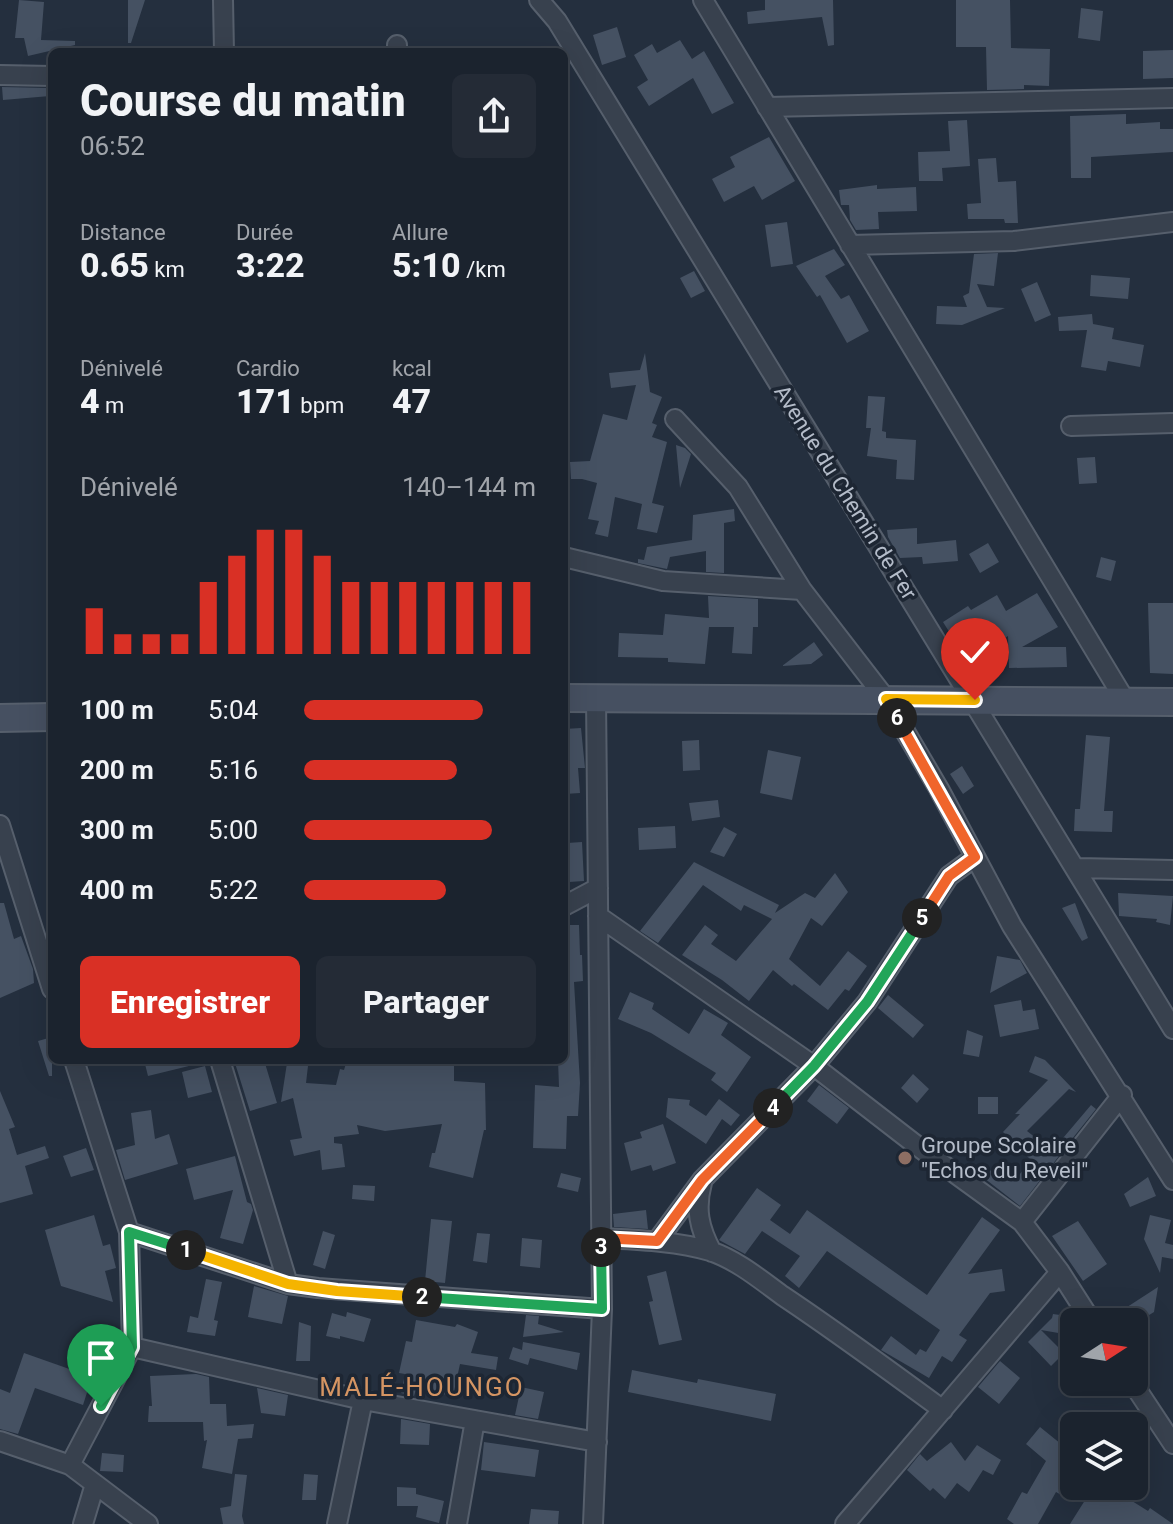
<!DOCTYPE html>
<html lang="fr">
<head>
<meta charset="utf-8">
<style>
	:root { --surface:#1b232e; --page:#242b36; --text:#f1f3f6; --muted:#a0a4aa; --line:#39404a; --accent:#d93025 }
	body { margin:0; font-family:Roboto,sans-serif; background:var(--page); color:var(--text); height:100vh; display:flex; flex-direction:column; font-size:30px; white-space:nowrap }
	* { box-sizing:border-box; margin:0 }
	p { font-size:26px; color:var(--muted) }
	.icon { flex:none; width:44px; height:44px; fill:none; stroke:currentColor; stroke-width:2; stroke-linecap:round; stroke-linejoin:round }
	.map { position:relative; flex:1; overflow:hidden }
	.sheet { position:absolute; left:48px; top:48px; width:520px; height:1016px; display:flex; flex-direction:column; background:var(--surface); border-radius:12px; box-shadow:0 8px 32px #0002,0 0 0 2px var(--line) }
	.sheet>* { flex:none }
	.needle { width:52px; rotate:78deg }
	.fabs { position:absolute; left:1060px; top:1308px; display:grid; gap:16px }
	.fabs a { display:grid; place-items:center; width:88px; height:88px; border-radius:12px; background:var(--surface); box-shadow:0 8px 32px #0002,0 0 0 2px var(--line); font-size:40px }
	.pin { position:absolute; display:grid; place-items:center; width:68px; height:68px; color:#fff; margin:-82px -34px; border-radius:50% 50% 50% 0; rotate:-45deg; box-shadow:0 0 8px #0007 }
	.pin .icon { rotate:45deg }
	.km { position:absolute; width:40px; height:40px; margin:-20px; border-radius:50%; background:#222; color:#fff; font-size:22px; line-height:40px; text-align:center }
	.round { display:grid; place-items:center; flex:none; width:84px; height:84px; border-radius:12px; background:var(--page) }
	.headline { display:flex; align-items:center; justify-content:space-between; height:136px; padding:0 32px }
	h1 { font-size:44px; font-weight:800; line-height:60px }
	.figures { display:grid; grid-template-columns:repeat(3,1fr); gap:12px; height:136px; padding:8px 32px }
	.figures div { display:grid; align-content:center }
	.figures b { font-size:34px; font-weight:800 }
	.figures small { font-size:22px; font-weight:400 }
	.figures p { font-size:22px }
	.chart { height:224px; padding:16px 32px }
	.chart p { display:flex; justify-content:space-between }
	.chart svg { width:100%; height:144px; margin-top:8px; stroke:var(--accent); stroke-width:6 }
	.button { display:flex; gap:16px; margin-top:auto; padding:16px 32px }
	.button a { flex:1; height:92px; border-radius:12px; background:var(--accent); color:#fff; font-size:32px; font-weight:800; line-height:92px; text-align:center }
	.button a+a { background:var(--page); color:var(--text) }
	ul { padding:0 32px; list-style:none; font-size:26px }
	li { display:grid; grid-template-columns:128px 96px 1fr; align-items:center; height:60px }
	li i { height:20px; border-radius:10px; background:var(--accent) }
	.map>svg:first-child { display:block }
</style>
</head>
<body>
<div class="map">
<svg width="1173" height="1524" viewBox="0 0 1173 1524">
	<rect width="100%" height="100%" fill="#242f3e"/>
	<path fill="#455162" d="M19,0l25,2 -3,38 34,1v4l-47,11 -4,-18h-9z
		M128,0h17l-14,43h-3z
		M765,0h68l1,45 -6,1 -6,-29 -74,7 -1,-12 18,-2z
		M956,0h54l1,48 39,1 -1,37 -25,-1v4l-37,1 -1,-43h-30z
		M1081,8l22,3 -3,30 -22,-3z
		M617,27l9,30 -24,8 -9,-30z
		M680,40l12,19 12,-8 30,52 -22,11 -19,-36 -44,28 -12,-19 11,-7 -14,-25 18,-11 5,9z
		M1173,50v28l-30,1v-28z
		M2,87l47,1 1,8 -47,4z
		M1126,114v10l34,-2v7h13v23l-82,5v21h-20l-1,-62z
		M967,120l3,46 -28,2 1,13h-24l-1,-29 32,-1 -2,-30z
		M769,137l26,44 -33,19 -8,-14 -30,16 -12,-23 23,-12 -5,-10z
		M996,158l2,24 18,-1 2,42h-13l-1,-4h-36l-1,-15 14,-1 -3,-44z
		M877,185v4l39,-2 1,24 -39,1 1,17 -23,1 -6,-10 -1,-15h-8l-2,-15z
		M787,222l6,42 -22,3 -6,-42z
		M834,249l11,16 -20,11 16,23 8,-4 20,36 -22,12 -27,-48 -3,2 -21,-31z
		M998,253l-4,33 -17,-2 10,23 18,1 -43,17 -26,-1 1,-18 30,1 -4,-11 6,-3 5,-39z
		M694,271l11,20 -14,7 -11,-20z
		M1091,275l39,3 -2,21 -38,-3z
		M1037,282l14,33 -16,7 -14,-33z
		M1092,314l1,10 21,4 -2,11 32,6 -4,22 -32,-6 -2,10 -25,-4 6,-37 -28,1 -1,-14z
		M645,353l5,39 12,5 -10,26 5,2 -5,12 15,5 -15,61 12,3 -7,27 -20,-4 5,-25 -27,-7 -7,40 -13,-3 4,-13 -11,-2 9,-36 -15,-4h-11l-1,-17 20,-1 13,-47 24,6 9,-35 -25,3 -2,-15 31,-3z
		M868,396l17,1 -3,34 4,1v6l30,2 -2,40 -18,-1 1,-19 -30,-4 4,-28h-5z
		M676,445l9,3 6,6 -11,34z
		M1095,457l2,26 -18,1 -2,-26z
		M734,509l1,12 -11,2v50l-18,-1v-21l-36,6 -3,12 -29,-6v-4l6,1 3,-13 45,-7 1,-25z
		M917,528v16l39,-4 2,21 -35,3 -1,-7 -22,1 -12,-21 -1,-7z
		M988,543l11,19 -19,11 -11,-19z
		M1101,557l15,4 -5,20 -15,-4z
		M1037,593l21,34 -36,20h44l1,20 -58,1 -1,-32 -40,26 -25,-40 25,-16 3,4 26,-15 9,16z
		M708,596l50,3v28h-5l-1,27 -20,-1 2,-26h-25l-4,37 -37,-2v-4l-50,-1 1,-24 44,2 2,-21 44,4z
		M1148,603h25v71l-23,-1z
		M814,642l9,13 -12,9 -29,2z
		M581,728l4,40h-7l2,25 -15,1 -1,-65z
		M1086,735l24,2 -6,74h9l-1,21 -38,-1 1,-22h5z
		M699,740l1,30 -17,1 -1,-30z
		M768,750l33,7 -9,43 -32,-7z
		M962,766l12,20 -11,8 -13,-20z
		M718,800l2,17 -28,4 -3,-18z
		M675,826l1,22 -37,2 -1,-22z
		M724,827l13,7 -13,23 -14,-5z
		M582,842l2,39 -15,1 -2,-39z
		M694,862l85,43 -4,8 30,-20 10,5 20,-25 13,19 -26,34 -11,-8 -22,41 31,27 28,-35 19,15 -18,25 -4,-2 -17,21 -34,-26 -2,2 -19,-16 -24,31 -27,-21 -40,-25 23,-30 13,10 -7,9 25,17 36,-42 -28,-14 -3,6 -38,-26 -45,58 -18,-12z
		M1118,893l55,3 -3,29 -14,-3 1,-3 -38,-3z
		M0,903h4l10,36 7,-3 12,33 1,14 -34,15z
		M1075,903l13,35 -6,3 -20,-33z
		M564,925h15l1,30h2l1,26 -9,1 6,101 -2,33h-11l-1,33 -33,-1 2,-63 24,2 -1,-27h6z
		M997,956l23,4 7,13 -37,20z
		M630,992l24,11 -2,6 37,25 15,-25 24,14 -7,12 30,22 -24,35 -16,-12 5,-7 -65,-40 -33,-14z
		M888,995l36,30 -11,13 -35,-30z
		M1021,1000l2,11 12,-2 4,20 -39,8 -6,-32z
		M967,1030l16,6 -4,21 -16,-3z
		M52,1037v39h-3l-11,-35z
		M1035,1056l10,4 31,32 -7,-3 -42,42 32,25 -39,50 -36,-28 13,-15 19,16 15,-19 -28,-28 17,-18h-5l33,-34 -19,-8z
		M144,1060h48l1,5 -45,11z
		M234,1060h30l13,43 -27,8z
		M347,1060h30l10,3 16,-3h51v21l31,2 1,47h-2l-11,48 -44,-11 3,-14h3l7,-29 -57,7 -28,-6 2,9 -25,3v6l8,1 3,23 -23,3 -2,-20 -26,6 -4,-16 12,-2 -9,-40 -12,4 6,-39 21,3 -2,17 30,2 4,-16 4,1z
		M205,1066l7,26 -24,6 -6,-26z
		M913,1074l16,15 -12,14 -16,-15z
		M819,1085l30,23 -12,16 -30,-23z
		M0,1091l15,36 -6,2 8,26 28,-9 4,12 -24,8 8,28 -33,9z
		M978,1097h20v17h-20z
		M668,1098l22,2 -1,5 17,11 13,-17 21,16 -9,11 -9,-7 -16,25 -40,-27z
		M1091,1105l5,4 -32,40 -6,-5z
		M151,1110l4,29 14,-5 9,30 -53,16 -9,-30 19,-5 -4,-32z
		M663,1124l13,39 -23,8 -2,-6 -20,6 -7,-28 18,-5 -2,-6z
		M86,1148l8,22 -23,7 -8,-21z
		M235,1156l12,46 4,2 2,6 -10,34 -23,-6 13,-48 -39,10 -8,-31z
		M561,1173l20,5 -3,14 -21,-5z
		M1148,1177l8,19 -26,11 -6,-13z
		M353,1185l22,1 -1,15 -22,-2z
		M757,1188l24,17 -11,15 20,14 17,-24 120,85 55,-78 18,13 -32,44 34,-5 3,22 -15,2 -31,42 8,5 -15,22 -10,-6 -13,22 -48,-28 10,-14 25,19 4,-6 6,3 14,-22 -113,-79 -28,37 -14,-12 15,-20 -38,-25 -17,23 -26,-14z
		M646,1210l2,19 -34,-2 -1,-13z
		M94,1215l9,31 7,-2 6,24 -11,3 8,31 -52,-16 -16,-56z
		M1150,1215l21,5 -6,23 8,2v14l-11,-2 -2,16 -16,-34z
		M431,1219l21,2 -7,62 -20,-2z
		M1078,1221l29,43 -24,17 -31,-45z
		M323,1231l12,4 -10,34 -12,-4z
		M477,1233l13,1 -3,29 -14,-2z
		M522,1238l20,2 -2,28 -20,-2z
		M666,1271l16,69 -23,5 -10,-43 4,-1 -6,-25z
		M206,1279l16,3 -8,38 4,1 -3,15 -28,-4 3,-16 8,2z
		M254,1286l34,10 -6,28 -34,-7z
		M1158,1287l-4,25 -16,10h-34z
		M347,1312l24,7 -7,23 -24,-6v3l-14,-3 6,-23 14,4z
		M1053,1314l21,3 -4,18 -29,-5 23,23 -13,13 -23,-24 24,-24z
		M526,1315l13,1 -1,8 26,8 -41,5z
		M416,1320l39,7 2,-3 21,8 -7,21 27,4 -2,13 -36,-6 -7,32 -37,-7 -2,7 -13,-3 4,-19 -6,-1 7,-32 6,1z
		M299,1322l12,4 -1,35h-14z
		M523,1342l57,11 -3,17 -47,-12 -2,7 -19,-6 4,-12 9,3z
		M24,1353l68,24 -9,28 -48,-17 -17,46 -18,-5v-40l10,4z
		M1000,1361l20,17 -21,26 -21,-17z
		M632,1370l65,13 1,-4 78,15 -5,27 -143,-29z
		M196,1374l13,3 1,27h16l1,22 27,-2 -2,14 -14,1 -6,35 -30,-6 5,-28 -3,1 -1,-19h-55l1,-16h3l-2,-30z
		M521,1387l23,5 -6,27 -23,-4z
		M257,1388l31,7 -3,21 -24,-3z
		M401,1419l29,5 -1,21 -29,-1z
		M1040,1427l26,21 8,-20v74l-18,-10 -18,32h-24l-7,-5 15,-27 5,2 19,-33 -20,-17z
		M484,1442l55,8 -4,27 -54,-7z
		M951,1442l14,19 12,-16 24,15 -8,15 -10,-5 -14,22 -12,-9 -12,16 -12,-11 -3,3 -23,-21 13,-16 7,7z
		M102,1453l22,2 -1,17 -23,-1z
		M235,1474l12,1 -5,41 2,8h-21l-3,-16 11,-2z
		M304,1474l14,1 -2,25h-14z
		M1094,1486h14l40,25 2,-3 23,16h-103z
		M397,1487l19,1v6l28,7 -5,22 -23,-6 2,-11h-21z
		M531,1509l28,2 -1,13h-29z"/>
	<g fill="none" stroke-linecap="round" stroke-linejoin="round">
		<defs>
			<path id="street" d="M223,0l1,52
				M539,0l18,21c205,336 413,670 616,1008
				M703,0l423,702
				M397,45v7
				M0,75l52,1
				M767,107l406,-9
				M850,245l164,-4 159,-19
				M675,419l63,68 64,103 84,109 53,90 73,137 161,254
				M1071,426l102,-3
				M564,557l99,24 139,9
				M0,825l52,164
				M1078,868l95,2
				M564,906l34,-18
				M598,916l216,150 106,82 102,74 38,50 32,50
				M220,1060l68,224
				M702,1183c-7,26 -3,45 10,69
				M1022,1222l100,-127
				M129,1232l159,52 30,4 284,21
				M601,1238c37,2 74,3 109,13 27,9 51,29 73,45 54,36 107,75 160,114
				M657,1241l45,-61 112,-114 53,-64 82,-126 26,-19
				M132,1347l231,53 234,42
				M1132,1382l41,62
				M0,1441l70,24 78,59
				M70,1465l62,-118 -3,-115 -55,-172
				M83,1524l12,-40
				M337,1524l26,-124
				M457,1524l18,-104
				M593,1524l9,-215 -6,-612
				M845,1524l215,-252"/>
			<path id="secondary" d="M564,698l609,4
				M0,718l52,-1"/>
		</defs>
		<use href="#street" stroke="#565f6c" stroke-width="22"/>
		<use href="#secondary" stroke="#565f6c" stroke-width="30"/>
		<use href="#street" stroke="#38414e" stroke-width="18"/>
		<use href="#secondary" stroke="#465061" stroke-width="26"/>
	</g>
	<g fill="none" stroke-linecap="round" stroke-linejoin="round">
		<defs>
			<path id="split-1" d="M101,1406l31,-59 -3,-115 57,18"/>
			<path id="split-2" d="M186,1250l102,34 49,7 85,6"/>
			<path id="split-3" d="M422,1297l180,12 -1,-62"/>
			<path id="split-4" d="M601,1247v-9l56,3 45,-61 71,-72"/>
			<path id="split-5" d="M773,1108l41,-42 53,-64 55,-84"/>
			<path id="split-6" d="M897,718l78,139 -26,19 -27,42"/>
			<path id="split-7" d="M897,718l-11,-19 89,1"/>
		</defs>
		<use href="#split-1" stroke="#fff" stroke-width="16"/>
		<use href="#split-2" stroke="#fff" stroke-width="16"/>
		<use href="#split-3" stroke="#fff" stroke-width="16"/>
		<use href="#split-4" stroke="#fff" stroke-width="16"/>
		<use href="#split-5" stroke="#fff" stroke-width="16"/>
		<use href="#split-6" stroke="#fff" stroke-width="16"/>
		<use href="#split-7" stroke="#fff" stroke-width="16"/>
		<use href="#split-1" stroke="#22a559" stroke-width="10"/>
		<use href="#split-2" stroke="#f5b400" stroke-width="10"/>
		<use href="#split-3" stroke="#22a559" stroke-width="10"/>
		<use href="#split-4" stroke="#f0652b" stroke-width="10"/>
		<use href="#split-5" stroke="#22a559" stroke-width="10"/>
		<use href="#split-6" stroke="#f0652b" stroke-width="10"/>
		<use href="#split-7" stroke="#f5b400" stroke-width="10"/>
	</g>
	<circle fill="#8d6e63" stroke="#1d2633" stroke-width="3" cx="905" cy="1158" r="8"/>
	<g text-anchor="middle" stroke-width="7" stroke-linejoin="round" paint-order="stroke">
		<g font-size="22" fill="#b4bcc9" stroke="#1d2633">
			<text transform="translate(846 492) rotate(58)" y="8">Avenue du Chemin de Fer</text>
		</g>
		<g font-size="22" fill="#b4bcc9" stroke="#1d2633" text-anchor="start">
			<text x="921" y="1153">Groupe Scolaire<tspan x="921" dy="25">"Echos du Reveil"</tspan></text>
		</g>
		<g font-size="26" letter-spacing="2" fill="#d59563" stroke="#1d2633">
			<text x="422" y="1396">MALÉ-HOUNGO</text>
		</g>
	</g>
</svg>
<div class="fabs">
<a><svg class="needle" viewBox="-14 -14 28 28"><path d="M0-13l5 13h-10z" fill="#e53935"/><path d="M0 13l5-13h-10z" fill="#a0a4aa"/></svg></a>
<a><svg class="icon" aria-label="layers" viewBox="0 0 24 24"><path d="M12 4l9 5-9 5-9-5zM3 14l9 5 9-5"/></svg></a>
</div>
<div class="pin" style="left:101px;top:1406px;background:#1e9e55"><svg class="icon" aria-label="arrive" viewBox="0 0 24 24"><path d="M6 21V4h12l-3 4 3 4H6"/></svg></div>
<div class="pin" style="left:975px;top:700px;background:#d93025"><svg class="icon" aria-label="check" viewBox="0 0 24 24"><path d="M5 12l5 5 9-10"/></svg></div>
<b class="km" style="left:186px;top:1250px">1</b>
<b class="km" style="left:422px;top:1297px">2</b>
<b class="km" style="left:601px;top:1247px">3</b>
<b class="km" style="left:773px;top:1108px">4</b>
<b class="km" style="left:922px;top:918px">5</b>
<b class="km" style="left:897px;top:718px">6</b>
<section class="sheet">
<div class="headline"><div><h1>Course du matin</h1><p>06:52</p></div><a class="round"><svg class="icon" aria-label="share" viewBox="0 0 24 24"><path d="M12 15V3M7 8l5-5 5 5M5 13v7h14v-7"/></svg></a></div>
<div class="figures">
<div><p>Distance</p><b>0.65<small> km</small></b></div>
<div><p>Durée</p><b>3:22</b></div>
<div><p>Allure</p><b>5:10<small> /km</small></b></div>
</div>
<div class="figures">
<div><p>Dénivelé</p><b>4<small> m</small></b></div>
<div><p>Cardio</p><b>171<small> bpm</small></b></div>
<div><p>kcal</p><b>47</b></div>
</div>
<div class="chart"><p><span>Dénivelé</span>140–144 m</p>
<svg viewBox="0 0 160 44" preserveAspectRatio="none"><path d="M5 44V30M15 44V38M25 44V38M35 44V38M45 44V22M55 44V14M65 44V6M75 44V6M85 44V14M95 44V22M105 44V22M115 44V22M125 44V22M135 44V22M145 44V22M155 44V22"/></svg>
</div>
<ul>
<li><b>100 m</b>5:04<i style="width:77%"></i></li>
<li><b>200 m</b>5:16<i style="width:66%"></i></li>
<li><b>300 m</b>5:00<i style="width:81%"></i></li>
<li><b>400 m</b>5:22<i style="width:61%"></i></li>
</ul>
<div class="button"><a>Enregistrer</a><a>Partager</a></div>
</section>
</div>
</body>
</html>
